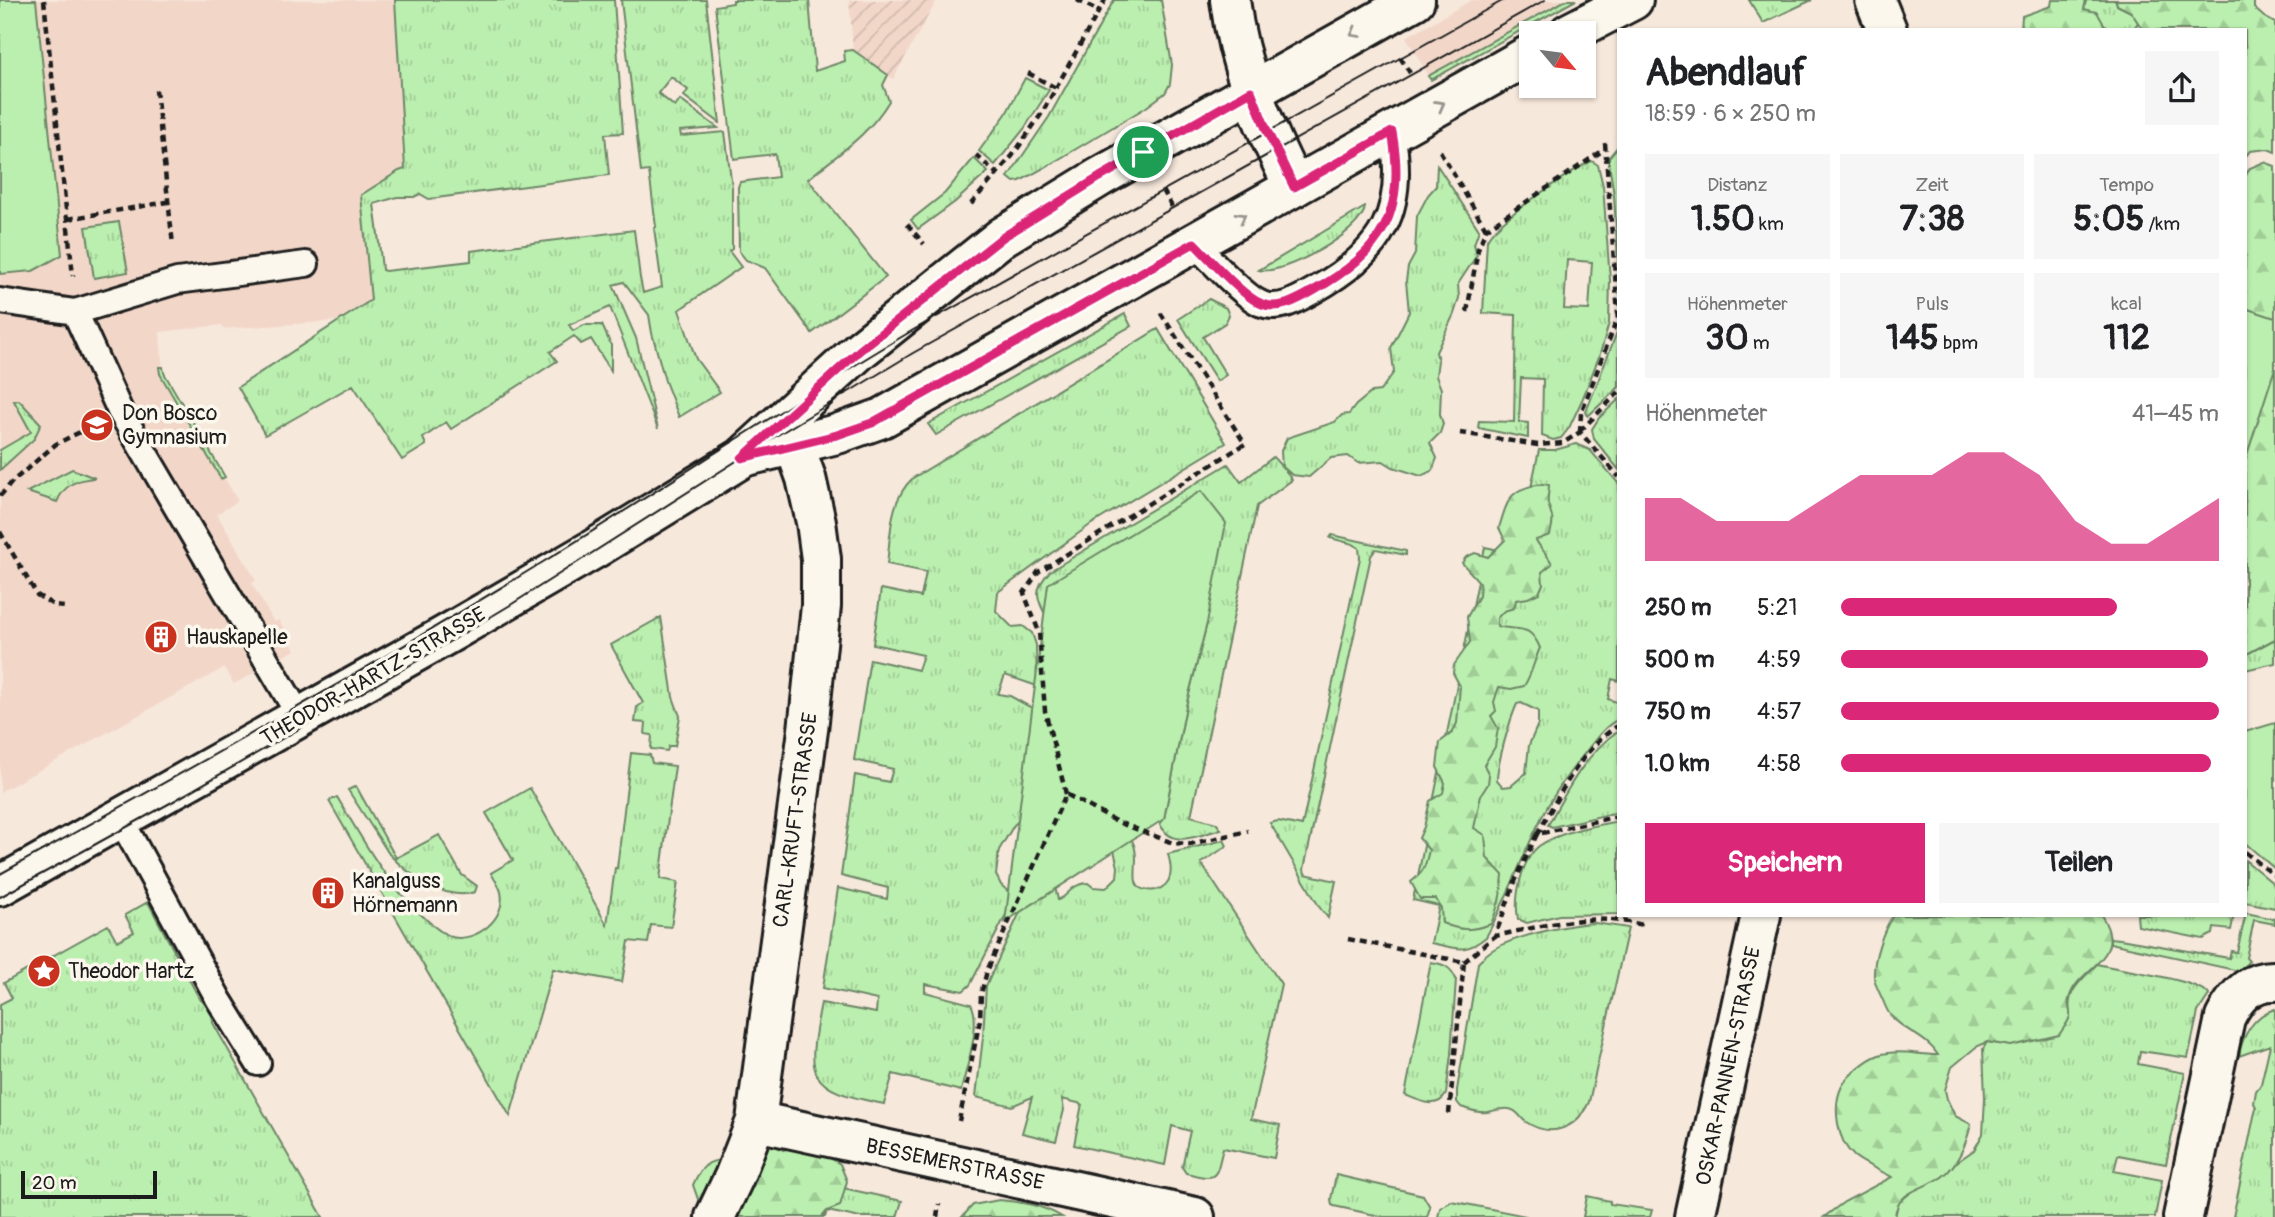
<!DOCTYPE html>
<html lang="de">
<head>
<meta charset="utf-8">
<style>
	:root { --surface:#fff; --page:#f6f6f6; --text:#202124; --muted:#757577; --accent:#db2777 }
	body { margin:0; font-family:Pangolin,sans-serif; background:var(--page); color:var(--text); height:100vh; display:flex; flex-direction:column; font-size:26px; white-space:nowrap }
	* { box-sizing:border-box; margin:0 }
	p { font-size:23px; color:var(--muted) }
	.icon { flex:none; width:38px; height:38px; fill:none; stroke:currentColor; stroke-width:2; stroke-linecap:round; stroke-linejoin:round }
	.map { position:relative; flex:1; overflow:hidden }
	.side { position:absolute; left:1617px; top:28px; width:630px; height:889px; display:flex; flex-direction:column; background:var(--surface); border-radius:0px; box-shadow:0 2px 5px #0004 }
	.side>* { flex:none }
	.needle { width:46px; rotate:119deg }
	.tools { position:absolute; left:1519px; top:21px; display:grid; gap:14px }
	.tools a { display:grid; place-items:center; width:77px; height:77px; border-radius:0px; background:var(--surface); box-shadow:0 2px 5px #0004; font-size:35px }
	.scale { position:absolute; left:21px; bottom:18px; width:136px; box-sizing:border-box; padding-left:7px; border:4px solid #1c1c1c; border-top:0; font-size:19px; line-height:24px; white-space:nowrap; color:#1c1c1c; -webkit-text-stroke:5px #fbf7ec; paint-order:stroke }
	.pin { position:absolute; display:grid; place-items:center; width:60px; height:60px; color:#fff; margin:-30px; border:4px solid #fff; border-radius:50%; box-shadow:0 2px 7px #0007 }
	.round { display:grid; place-items:center; flex:none; width:74px; height:74px; border-radius:0px; background:var(--page) }
	.overview { display:flex; align-items:center; justify-content:space-between; height:119px; padding:0 28px }
	h1 { font-size:38px; font-weight:700; line-height:52px }
	.figures { display:grid; grid-template-columns:repeat(3,1fr); gap:10px; height:119px; padding:7px 28px }
	.figures div { display:grid; align-content:center; border-radius:0px; background:var(--page); text-align:center }
	.figures b { font-size:35px; font-weight:700 }
	.figures small { font-size:19px; font-weight:400 }
	.figures p { font-size:19px }
	.chart { height:196px; padding:14px 28px }
	.chart p { display:flex; justify-content:space-between }
	.chart svg { width:100%; height:126px; margin-top:7px; fill:var(--accent); opacity:.7 }
	.action { display:flex; gap:14px; margin-top:auto; padding:14px 28px }
	.action a { flex:1; height:80px; border-radius:0px; background:var(--accent); color:#fff; font-size:28px; font-weight:700; line-height:80px; text-align:center }
	.action a+a { background:var(--page); color:var(--text) }
	ul { padding:0 28px; list-style:none; font-size:23px }
	li { display:grid; grid-template-columns:112px 84px 1fr; align-items:center; height:52px }
	li i { height:18px; border-radius:9px; background:var(--accent) }
	.map>svg:first-child { display:block }
</style>
</head>
<body>
<div class="map">
<svg width="2275" height="1217" viewBox="0 0 2275 1217">
	<defs>
		<pattern id="industrial-furrows" width="10" height="10" patternUnits="userSpaceOnUse" patternTransform="scale(1.75)"><rect width="10" height="10" fill="#f2d7c9"/><path d="M-1 1l2-2M0 10L10 0M9 11l2-2" fill="none" stroke="#cfb8ac"/></pattern>
		<pattern id="grass-tufts" width="24" height="20" patternUnits="userSpaceOnUse" patternTransform="scale(1.75)"><rect width="24" height="20" fill="#bbefaf"/><path d="M3 7l-1-3M5 7V3M7 7l1-3M15 17l-1-3M17 17v-4M19 17l1-3" fill="none" stroke="#a0cc96"/></pattern>
		<pattern id="forest-firs" width="22" height="20" patternUnits="userSpaceOnUse" patternTransform="scale(1.75)"><rect width="22" height="20" fill="#bbefaf"/><path d="M5 1l3.5 6h-7zM16 11l3.5 6h-7z" fill="#a0cc96"/></pattern>
	</defs>
	<rect width="100%" height="100%" fill="#f7e8dc"/>
	<filter id="ink" filterUnits="userSpaceOnUse"><feTurbulence type="fractalNoise" baseFrequency=".0143" numOctaves="2"/><feDisplacementMap in="SourceGraphic" scale="14" xChannelSelector="R" yChannelSelector="G"/><feConvolveMatrix kernelMatrix="1 2 1 2 8 2 1 2 1" color-interpolation-filters="sRGB"/></filter>
	<g filter="url(#ink)">
		<path fill="#f2d7c9" d="M0,0h395l10,170 -44,26 10,105 -34,20 -114,8 -1,-4 -62,7 3,41 75,128 -21,13 39,66 -4,4 22,38 5,-2 16,30 -61,34 -10,-16 -224,124z
			M1472,0h104l-145,80 -25,-43z"/>
		<path fill="url(#industrial-furrows)" d="M849,0h88l-44,79 -40,-29z"/>
		<path fill="url(#grass-tufts)" stroke="#6c8666" stroke-width="2" fill-rule="evenodd" d="M395,0h219l9,133 -18,1 4,41 -180,24 -9,-5 -6,3h-17l-23,7c3,22 6,44 8,66l3,1 86,-10v-10l163,-21 6,48 3,15 19,-6 -8,-59 2,-1 -7,-56 -8,1 -20,-172h85l14,123 -36,-27 4,-6 -17,-13 -13,16 17,14 5,-7 38,28 -38,3 1,5 44,-4 7,55v62l-3,2 12,16 -62,43 17,49 24,33 -41,25 -14,-36 -13,-48 -3,-18 -25,-33 -11,3 23,53 22,91 -48,-122 -41,18 4,6 11,-6h18l9,20v26l-20,-32 -10,5 -7,-8 -24,16 7,9 -106,68 -5,-7 -23,16 3,7 -24,15 -49,-75 -88,50 -27,-48 133,-87 -10,-105 38,-24 6,-2z
			M733,0h76l6,71 30,-10 -1,-10 9,-1 35,25 -5,10 6,16c-21,35 -50,52 -81,78l78,98 -74,56 -47,-65 -19,-8 -7,-9 -1,-64 2,-5 38,-5 -3,-23 -41,5 -19,-153 18,-3z
			M1114,0h47l11,65 -2,19 -5,9 -20,15 -101,60 -24,13 -6,1 -6,-5 41,-60z
			M1566,0h10l-145,80 -3,-4z
			M1749,0h63l-49,23z
			M2086,0h30l1,5 14,7 7,10 -4,8h-27l-1,-4 -22,-17z
			M1025,78l24,12 -25,39 -29,36 -16,-14 27,-37z
			M1619,145v131l-5,-81 -5,-31v-7z
			M974,158l14,14 -33,30 -37,27 -7,-9 34,-27z
			M1592,161l6,4 5,21 7,94 -1,43 -9,31 -18,46 -13,28 -8,10 -8,2 -11,-4 1,-57 -22,-1 -2,44 9,1v15l-50,-10 1,-7 35,1 2,-107 -33,-2 4,-73c7,-17 86,-71 105,-79zM1567,260l25,2 -3,48 -25,-1z
			M1437,165l42,65 -5,14 3,11 -19,29 1,14 -5,16 -18,38 2,8 -2,16 5,13 -1,25 3,10 -3,9 -10,10 7,15 -5,13 -11,5 -28,-9 -10,-6 -25,2 -10,-7 -17,2 -22,19 -17,-2 -9,-8 9,13 -35,26 -66,310 25,7 5,6c-21,6 -49,21 -61,-5l4,-5 22,-113 21,-83 -160,-5c-11,-21 -14,-28 3,-47l178,-107 13,18 32,-25 9,10 -1,-16 6,-13 48,-16 7,-7 7,-1 7,-9 16,-13 8,-1 14,-19 -3,-24 18,-36 -3,-31 2,-14 7,-13 2,-38 11,-21 8,-9z
			M1365,207c-2,25 -83,69 -106,63z
			M119,222l9,50 -34,6 -8,-51z
			M1209,299l17,9 3,7 -4,8 -22,14 23,38 -9,6 -39,-62z
			M1125,314l6,12 -195,109 -8,-11z
			M1619,327v60l-31,29 -2,-4z
			M1158,329l68,114 -136,82 -92,67 -2,19 16,16 11,-1 9,7 4,12 1,41 -32,-11 -7,19 12,2 33,18 -13,97 -16,14 -15,25 -3,25 5,10 10,9 1,9 -42,82 -7,6 -38,-7v8l46,12c11,20 -5,64 -10,87l-68,-17 -9,30c-78,-15 -78,-26 -63,-101l55,10 1,-13 -54,-12 15,-100 49,11 1,-11 -47,-12 14,-101 34,7 4,-13 -39,-9 16,-101 48,11 5,-15 -50,-11 8,-55 40,8 5,-25 -39,-8c4,-30 2,-64 26,-86z
			M159,367h4l1,6 61,104 -4,2 -61,-105z
			M1619,399v35l-2,7 2,1v28l-25,-31 -2,-10 7,-11z
			M19,400l22,24 -7,15 -34,31v-20l31,-18 -17,-31z
			M1576,444l14,6 29,34v197l-7,-2 -4,20 11,4v16c-15,7 -24,21 -34,34 -18,22 -35,46 -47,72 -18,37 -32,76 -52,112 -22,18 -29,11 -55,6l8,-37 -26,-6 72,-353 32,7 22,-104h16zM1521,703l17,8v13l-9,21 -3,28 -15,13 -8,1 -6,-7c0,-16 13,-61 20,-76z
			M72,469l23,9c-18,1 -31,7 -38,24l-30,-10z
			M1332,535l74,16v4l-30,-6 -5,7 -67,313 1,5 31,7 -8,37 -8,-10 -50,-85 8,-2 24,5 58,-268 -1,-10 -6,-4 -23,-6z
			M661,617l12,80 7,19 -5,30h-6l-2,5 -16,-2 1,-14 -7,-1 1,-11 -11,-1 2,-15 6,-4 -32,-58z
			M2275,639v24l-30,7v-15z
			M1619,730v82l-67,15 -4,-2c19,-35 38,-72 71,-95z
			M631,753l19,2 2,8 23,3 -15,113 18,3 -7,45 -20,-2 -3,18 -19,-2 -7,41 -69,-13 -43,147 -181,-315 8,-4c26,43 50,89 89,122 7,7 17,15 26,18 24,6 55,-19 49,-45 -1,-6 -7,-13 -10,-19l22,-13 -27,-47 44,-25 77,137 8,-57h2z
			M356,786l40,72 43,-23 23,40 15,11 -2,6c-30,10 -66,-17 -86,-38l-41,-64z
			M1619,821v93l-60,1 -32,8 -9,-4c-4,-21 3,-59 21,-73 21,-15 55,-20 80,-25z
			M1130,837c13,18 -1,44 10,51 5,3 10,3 16,2 18,-5 16,-22 12,-36l56,-14 3,6 -26,17 80,121 -30,135 29,6 -6,33 -51,-10c-8,31 -4,33 -37,25l-4,-6 8,-36 -18,-5 -7,39 -91,-20 8,-41 -20,-5 2,11 -8,31 -34,-8 10,-36 -20,9 -36,-9 7,-60 3,-51 46,-100 23,1 3,13c13,-5 10,-15 30,-17l5,4 13,1 11,-11 1,-10 -5,-21z
			M2245,860l30,25v23l-30,-6z
			M148,902l51,96 13,13 1,12 110,194h-323v-213l12,-6 -8,-15 104,-58 9,16 17,-9 -9,-17z
			M2246,913l29,6v5l-21,-4 -8,38 3,3 -10,10 -129,-28v-5l10,1 109,19 2,-7 6,1z
			M2137,915h97l-3,15 -17,-2 -1,6 -10,5 -65,-13z
			M1595,923l33,5 -39,174c-12,26 -37,37 -63,20 -6,-4 -8,-12 -17,-13 -7,-1 -15,2 -22,3 -9,1 -18,-2 -26,-5l-4,-5v-12l21,-127c5,-6 9,-10 16,-14 21,-13 76,-25 101,-26z
			M1431,962c13,2 20,5 25,17l-5,75 -5,40c-9,17 -28,6 -41,1z
			M2097,964c22,6 102,15 112,31l-11,17 -10,46 -48,-7 -2,13 47,9 -19,91 -48,-9 -4,16 48,9 -7,37h-260l3,-14 17,-14 27,-12 12,-13 20,-14 9,-16 2,-36 -2,-49 4,-7 24,4 59,-31c-4,-25 11,-34 27,-51z
			M2275,1009v208h-42l23,-110 -2,-4 2,-12 5,-7 9,-39 -31,11c3,-20 15,-41 36,-47z
			M762,1170l140,31 -5,16h-41l-29,-6 -2,6h-90z
			M1336,1175l87,20 7,12 -3,10h-43l-50,-11 -2,-1 -1,-6z
			M1587,1196l23,5v3l42,6 -2,7h-67z
			M1451,1201l75,15v1h-88l2,-9z"/>
		<path fill="url(#forest-firs)" stroke="#6c8666" stroke-width="2" d="M2052,0h34l-2,9 13,3 10,18h-86l1,-14 29,-10z
			M2116,0h138v8l10,9 11,6v129l-7,-3 -18,2 -5,6v-127h-102l-12,-18 -14,-7z
			M2264,162l11,4v176l-30,-7v-159l5,-8z
			M2275,369v270l-30,16v-282l18,1z
			M1543,484l6,1c0,5 -2,14 -1,19 5,15 6,14 2,31l-14,5c5,10 12,14 16,24l-10,8 1,12 -4,9 -11,5 -12,2 -2,8 -10,3 -7,7v8c21,6 32,-4 43,22 -6,13 -8,26 -16,38l-13,3 -12,-2 -5,15 2,9 -5,5 7,12 -3,19 -11,18 5,10 -1,9 -7,11 -7,33 11,7 2,23 16,17c-1,17 -5,33 -12,49 -20,7 -30,7 -49,-1l-1,-15 -5,-9h-16l-9,-17c14,-11 14,-15 18,-32l-10,-12 5,-11 6,-26 13,-8 2,-10 -8,-16 3,-25 13,-10 4,-9 3,-37 -7,-13 1,-8 16,-23 -3,-25 12,-21 1,-13 -18,-20 4,-6 9,-4 13,4 17,-17 -6,-12c9,-30 11,-40 44,-44z
			M1893,915h208c29,45 -23,50 -32,84 -2,6 2,11 1,17 -1,6 -8,14 -11,19l-48,11 -24,-4 -11,5 -24,20 -7,23 2,9 8,17 16,8c-4,18 -13,41 -29,53 -18,12 -46,14 -47,40h-71l20,-15 48,-25c-12,-7 -27,-12 -38,-21 -17,-15 -22,-50 -12,-70 6,-11 25,-27 37,-31 19,-6 40,0 59,0 -11,-18 -32,-23 -46,-38 -4,-4 -6,-9 -8,-14 -3,-8 -9,-17 -10,-26 -1,-19 9,-46 19,-62z
			M770,1143l13,7 19,-4 15,4 23,14 7,17 -7,25 -13,5 -5,6h-128l6,-12 -7,-20c10,-24 18,-26 44,-25l8,-8z
			M999,1200c23,2 43,5 63,17h-100l11,-12z"/>
		<path fill="#bbefaf" stroke="#6c8666" stroke-width="2" d="M0,0h36l26,255 -29,16 -33,3z
			M2245,308l30,10v50l-30,93z
			M1201,491l25,32 -19,100 -21,83 -22,113 -159,103 43,-338z
			M2275,723v146l-30,-26v-111z"/>
		<g fill="none" stroke-linecap="round" stroke-linejoin="round">
			<defs>
				<path id="service" d="M1194,243c15,15 51,55 68,61 17,7 37,-5 51,-13 69,-39 94,-79 79,-159
					M0,301l75,11 102,-31 129,-17
					M75,312l45,99 180,306
					M120,818l99,182 39,63"/>
				<path id="minor" d="M1230,0c8,67 34,127 64,187
					M1875,0l12,30
					M756,1121l439,96
					M715,1217l19,-40 22,-56 52,-391 13,-124v-47l-5,-37 -10,-44 -21,-59
					M1695,1217l66,-302
					M2183,1217l42,-199c10,-21 25,-38 50,-37"/>
				<path id="secondary" d="M1569,33l64,-33
					M747,456l90,-22 45,-16 649,-364
					M0,886l446,-251 148,-86 148,-91 118,-108 142,-113 98,-60 315,-177"/>
			</defs>
			<use href="#service" stroke="#1c1c1c" stroke-width="30"/>
			<use href="#minor" stroke="#1c1c1c" stroke-width="44"/>
			<use href="#secondary" stroke="#1c1c1c" stroke-width="44"/>
			<path stroke="#1c1c1c" stroke-width="4.5" stroke-dasharray="7 5" stroke-linecap="butt" d="M44,0l29,276
				M1077,0l22,11
				M1400,57l10,16
				M1028,73l28,15
				M156,90l17,155
				M1605,143l13,171
				M1440,151l46,78
				M976,155l21,19
				M1163,190l9,17
				M971,204l42,-49 29,-42 63,-113
				M68,219l99,-17
				M907,224l17,20
				M1467,312l11,-63 8,-20 119,-80
				M1580,431l39,-39
				M1580,432l1,-19 38,-99
				M1460,433l78,12 25,-2 17,-11 39,45
				M0,496l13,-15 43,-37 32,-16
				M0,532l37,63 18,11 10,1
				M1066,794l-21,-83 -6,-79 -15,-39 14,-21 207,-128 -85,-132
				M1619,816l-82,18 -21,45 -21,57c53,-11 93,-24 148,-11
				M1537,834c22,-37 44,-86 82,-109
				M2245,852l30,24
				M1348,939l116,23 -15,152
				M1464,962l31,-26
				M959,1121l21,-101 1,-26 6,-23 79,-177 49,27 58,22 17,1 58,-13
				M937,1217l2,-13"/>
			<use href="#service" stroke="#fbf7ec" stroke-width="24"/>
			<use href="#minor" stroke="#fbf7ec" stroke-width="38"/>
			<use href="#secondary" stroke="#fbf7ec" stroke-width="38"/>
			<path stroke="#1c1c1c" stroke-width="2" d="M0,874c183,-101 365,-203 543,-312 125,-77 246,-159 372,-233l589,-329
				M0,897l172,-95 247,-142 93,-56 259,-165 142,-86 632,-353"/>
		</g>
		<defs><path id="oneway-chevron" d="M-2-3.5L2.5 0L-2 3.5" fill="none" stroke-width="1.6" stroke-linecap="round" stroke-linejoin="round" transform="scale(1.75)"/></defs>
		<g stroke="#97948e">
			<use href="#oneway-chevron" transform="translate(1355 33) rotate(151)"/>
			<use href="#oneway-chevron" transform="translate(1440 105) rotate(-29)"/>
			<use href="#oneway-chevron" transform="translate(1241 217) rotate(-29)"/>
		</g>
	</g>
	<g fill="none" stroke-linecap="round" stroke-linejoin="round" filter="url(#ink)">
		<defs>
			<path id="route" d="M1251,91l16,40 27,56 98,-55c15,81 -10,120 -79,159 -14,8 -34,20 -51,13 -19,-7 -52,-45 -68,-61l-322,180 -35,12 -95,23 118,-108 143,-113 97,-60z"/>
		</defs>
		<use href="#route" stroke="#fff" stroke-width="14"/>
		<use href="#route" stroke="#db2777" stroke-width="9"/>
	</g>
	<defs>
		<symbol id="school-disc" viewBox="-11 -11 22 22"><circle r="9.5" fill="#c8321e" stroke="#fbf7ec"/><path d="M0-5L7-2L0 1L-7-2ZM-4 1L0 2.5L4 1V4Q0 6-4 4Z" fill="#fff"/></symbol>
		<symbol id="building-disc" viewBox="-11 -11 22 22"><circle r="9.5" fill="#c8321e" stroke="#fbf7ec"/><path d="M-4-6H4V6H1V3H-1V6H-4ZM-2.5-4.3h1.7v1.8h-1.7ZM.8-4.3h1.7v1.8H.8ZM-2.5-1h1.7V.8h-1.7ZM.8-1h1.7V.8H.8Z" fill="#fff"/></symbol>
		<symbol id="sight-disc" viewBox="-11 -11 22 22"><circle r="9.5" fill="#c8321e" stroke="#fbf7ec"/><path d="M0-6L1.8-2.2L6-1.7L2.9 1.2L3.7 5.4L0 3.3L-3.7 5.4L-2.9 1.2L-6-1.7L-1.8-2.2Z" fill="#fff"/></symbol>
	</defs>
	<g fill-rule="evenodd">
		<use href="#school-disc" x="78" y="406" width="38" height="38"/>
		<use href="#building-disc" x="142" y="618" width="38" height="38"/>
		<use href="#building-disc" x="309" y="874" width="38" height="38"/>
		<use href="#sight-disc" x="25" y="952" width="38" height="38"/>
	</g>
	<g text-anchor="middle" stroke-width="7" stroke-linejoin="round" paint-order="stroke">
		<g font-size="21" fill="#1c1c1c" stroke="#fbf7ec" text-anchor="start">
			<text x="122" y="420">Don Bosco<tspan x="122" dy="24">Gymnasium</tspan></text>
			<text x="186" y="644">Hauskapelle</text>
			<text x="352" y="888">Kanalguss<tspan x="352" dy="24">Hörnemann</tspan></text>
			<text x="68" y="978">Theodor Hartz</text>
		</g>
		<g font-size="21" fill="#1c1c1c" stroke="#fbf7ec">
			<text transform="translate(373 676) rotate(-30)" y="7">THEODOR-HARTZ-STRASSE</text>
			<text transform="translate(795 820) rotate(-82)" y="7">CARL-KRUFT-STRASSE</text>
			<text transform="translate(1728 1066) rotate(-78)" y="7">OSKAR-PANNEN-STRASSE</text>
			<text transform="translate(955 1164) rotate(12)" y="7">BESSEMERSTRASSE</text>
		</g>
	</g>
</svg>
<div class="tools">
<a><svg class="needle" viewBox="-14 -14 28 28"><path d="M0-13l5 13h-10z" fill="#e53935"/><path d="M0 13l5-13h-10z" fill="#757577"/></svg></a>
</div>
<div class="scale">20 m</div>
<div class="pin" style="left:1143px;top:152px;background:#1e9e55"><svg class="icon" aria-label="arrive" viewBox="0 0 24 24"><path d="M6 21V4h12l-3 4 3 4H6"/></svg></div>
<section class="side">
<div class="overview"><div><h1>Abendlauf</h1><p>18:59 · 6 × 250 m</p></div><a class="round"><svg class="icon" aria-label="share" viewBox="0 0 24 24"><path d="M12 15V3M7 8l5-5 5 5M5 13v7h14v-7"/></svg></a></div>
<div class="figures">
<div><p>Distanz</p><b>1.50<small> km</small></b></div>
<div><p>Zeit</p><b>7:38</b></div>
<div><p>Tempo</p><b>5:05<small> /km</small></b></div>
</div>
<div class="figures">
<div><p>Höhenmeter</p><b>30<small> m</small></b></div>
<div><p>Puls</p><b>145<small> bpm</small></b></div>
<div><p>kcal</p><b>112</b></div>
</div>
<div class="chart"><p><span>Höhenmeter</span>41–45 m</p>
<svg viewBox="0 0 160 44" preserveAspectRatio="none"><path d="M0 44V22L10 22L20 30L30 30L40 30L50 22L60 14L70 14L80 14L90 6L100 6L110 14L120 30L130 38L140 38L150 30L160 22V44z"/></svg>
</div>
<ul>
<li><b>250 m</b>5:21<i style="width:73%"></i></li>
<li><b>500 m</b>4:59<i style="width:97%"></i></li>
<li><b>750 m</b>4:57<i style="width:100%"></i></li>
<li><b>1.0 km</b>4:58<i style="width:98%"></i></li>
</ul>
<div class="action"><a>Speichern</a><a>Teilen</a></div>
</section>
</div>
</body>
</html>
